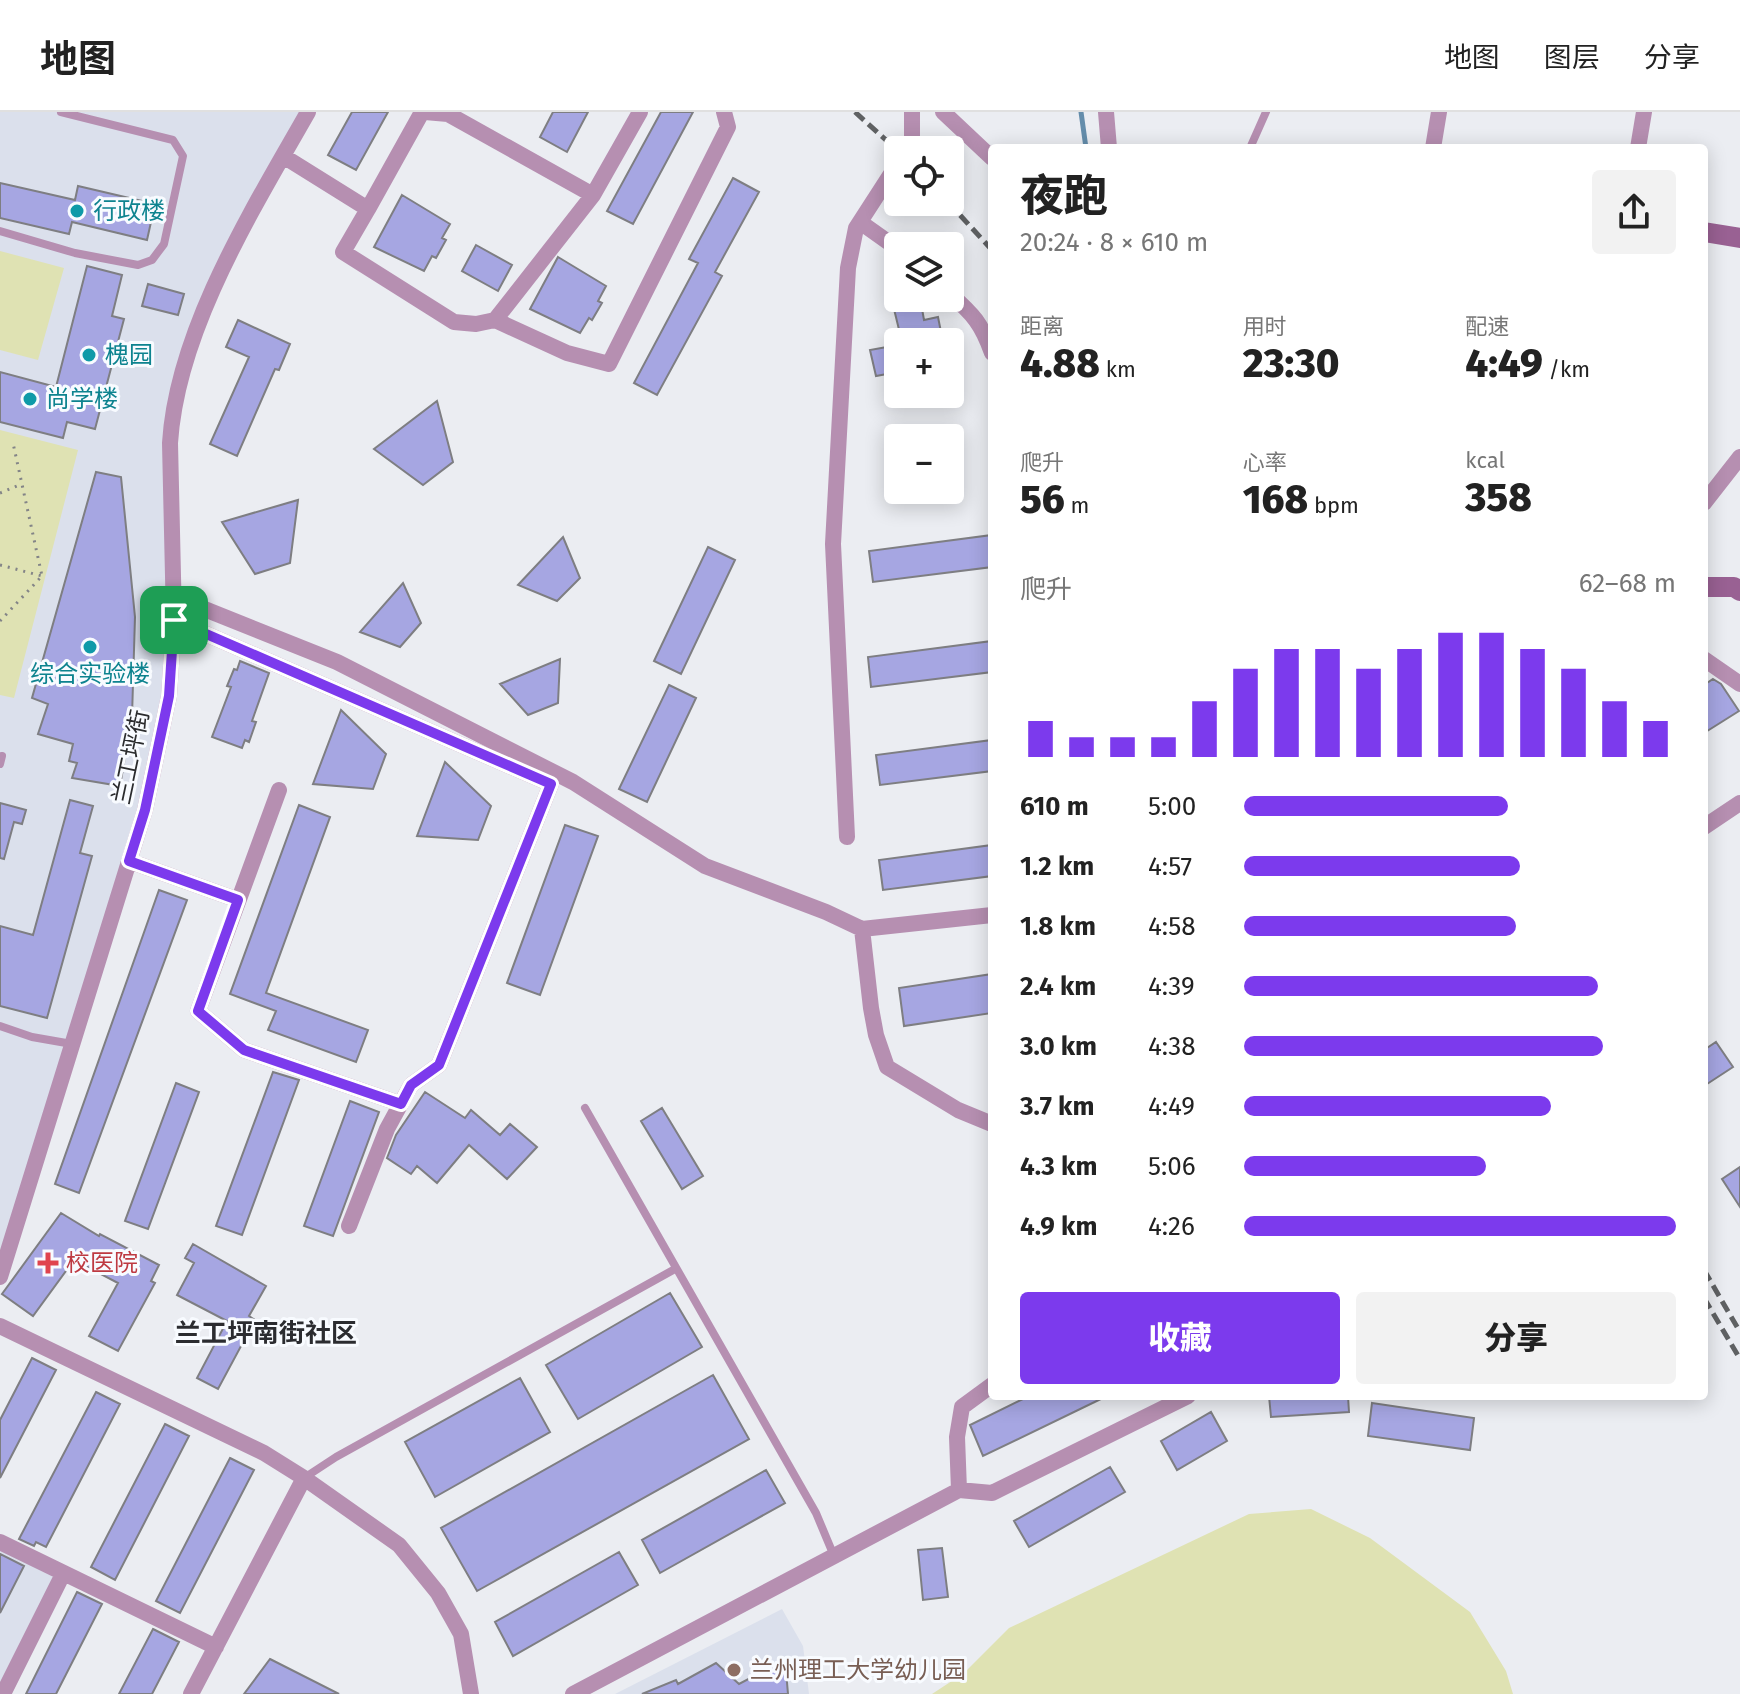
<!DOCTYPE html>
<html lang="zh">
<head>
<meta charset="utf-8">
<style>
	:root { --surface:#fff; --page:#f2f2f2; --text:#222; --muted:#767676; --line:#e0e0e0; --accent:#7c3aed }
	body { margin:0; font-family:"Fira Sans","Noto Sans SC",sans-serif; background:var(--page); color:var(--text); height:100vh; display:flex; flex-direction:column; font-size:30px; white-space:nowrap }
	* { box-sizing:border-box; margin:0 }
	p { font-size:26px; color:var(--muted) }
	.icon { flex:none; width:44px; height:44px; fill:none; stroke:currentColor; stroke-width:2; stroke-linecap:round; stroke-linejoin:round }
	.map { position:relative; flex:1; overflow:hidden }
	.details { position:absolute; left:988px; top:32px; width:720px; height:1256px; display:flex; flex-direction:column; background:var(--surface); border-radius:8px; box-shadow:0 4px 20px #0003 }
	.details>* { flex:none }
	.fabs { position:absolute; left:884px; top:24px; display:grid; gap:16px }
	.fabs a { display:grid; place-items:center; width:80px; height:80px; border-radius:8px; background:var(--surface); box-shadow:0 4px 20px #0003; font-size:40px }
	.pin { position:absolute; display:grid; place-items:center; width:68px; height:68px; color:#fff; margin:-34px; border-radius:16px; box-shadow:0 4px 12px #0006 }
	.round { display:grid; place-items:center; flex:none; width:84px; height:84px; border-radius:8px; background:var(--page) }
	.summary { display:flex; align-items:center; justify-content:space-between; height:136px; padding:0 32px }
	h1 { font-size:44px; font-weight:800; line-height:60px }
	.metrics { display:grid; grid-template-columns:repeat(3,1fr); gap:12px; height:136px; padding:8px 32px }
	.metrics div { display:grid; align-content:center }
	.metrics b { font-size:40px; font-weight:800 }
	.metrics small { font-size:22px; font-weight:400 }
	.metrics p { font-size:22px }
	.chart { height:224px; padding:16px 32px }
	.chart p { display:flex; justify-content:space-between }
	.chart svg { width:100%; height:144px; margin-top:8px; stroke:var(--accent); stroke-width:6 }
	.primary-button { display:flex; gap:16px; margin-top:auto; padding:16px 32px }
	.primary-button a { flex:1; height:92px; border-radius:8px; background:var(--accent); color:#fff; font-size:32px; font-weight:800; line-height:92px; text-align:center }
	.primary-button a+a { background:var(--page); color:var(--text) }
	ul { padding:0 32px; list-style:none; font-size:26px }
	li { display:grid; grid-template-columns:128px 96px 1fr; align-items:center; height:60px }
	li i { height:20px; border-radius:10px; background:var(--accent) }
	header { display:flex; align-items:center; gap:48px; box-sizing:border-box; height:112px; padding:0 40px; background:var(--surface); border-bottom:2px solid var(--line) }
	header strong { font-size:38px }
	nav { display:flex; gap:44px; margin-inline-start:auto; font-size:28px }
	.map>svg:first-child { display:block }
</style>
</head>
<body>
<header>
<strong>地图</strong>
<nav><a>地图</a><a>图层</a><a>分享</a></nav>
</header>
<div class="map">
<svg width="1740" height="1582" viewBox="0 0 1740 1582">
	<rect width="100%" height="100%" fill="#ebedf2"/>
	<path fill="#dbe0ec" d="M0,0h308l-69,121 -62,154 -3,233 -29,190 -145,467z
		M0,1434l59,30 -59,114z
		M782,1497l21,37 6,48h-194z"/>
	<path fill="#dfe2b3" d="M0,139l64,17 -26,92 -38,-10z
		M0,318l78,20 -64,248 -14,-3z
		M1311,1397l59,29 100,74 36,59 7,23h-581l32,-21 45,-45 240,-114z"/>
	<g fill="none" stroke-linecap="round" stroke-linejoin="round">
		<path stroke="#648dab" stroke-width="5" d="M1081,0l5,36"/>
	</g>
	<path fill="#a6a6e2" stroke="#7e7e82" stroke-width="2" d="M352,0h36l-32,58 -28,-15z
		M553,0h35l-21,40 -27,-15z
		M661,0h32l-60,112 -26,-13z
		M733,66l26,14 -44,80 7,4 -65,119 -23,-12 64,-120 -9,-4z
		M0,71l75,17 3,-14 77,18 -8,36 -75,-18 -3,12 -69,-16z
		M402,83l48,29 -8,14 4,2 -10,18 -4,-2 -8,15 -50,-24z
		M476,133l36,20 -14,26 -36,-20z
		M558,145l48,29 -8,15 4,2 -10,17 -3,-2 -9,15 -50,-24z
		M87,154l35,9 -10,41 12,3 -29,110 -28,-7 -4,16 -63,-16v-50l56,15z
		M148,172l36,10 -6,21 -36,-9z
		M921,191l3,17 14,-3 5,25h-41l-8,-33z
		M238,208l52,24 -11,26 -4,-1 -38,87 -27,-12 39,-87 -23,-10z
		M898,233v27l-22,4 -6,-26z
		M437,289l16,61 -30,23 -49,-36z
		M96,360l25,5 14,140 -3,100 -12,69 -48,-8 5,-15 -8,-2 4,-17 -35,-10 10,-30 -16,-6z
		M298,388l-8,63 -35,11 -33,-52z
		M992,423v32l-119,15 -4,-31z
		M563,425l17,41 -23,23 -39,-16z
		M708,435l27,13 -54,114 -27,-13z
		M403,471l18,40 -21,24 -40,-15z
		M992,529v31l-121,15 -3,-30z
		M560,547l-2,44 -30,12 -28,-31z
		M240,549l29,12 -17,48 4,1 -7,20 -4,-2 -3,8 -30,-11 19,-50 -4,-1 7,-17 3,1z
		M1713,567l8,5 18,27 -35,22v-48z
		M669,573l27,13 -49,104 -28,-13z
		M341,598l45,44 -13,35 -60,-5z
		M992,628v31l-112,14 -4,-30z
		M445,650l46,44 -13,34 -61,-4z
		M70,688l23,6 -13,47 12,3 -45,162 -47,-12v-80l33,9z
		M0,691l26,7 -4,14 -8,-2 -10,37 -4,-1z
		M299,693l31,12 -64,176 102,37 -12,32 -88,-32 8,-19 -46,-17z
		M565,713l33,11 -58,159 -33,-12z
		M992,733v31l-109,14 -4,-30z
		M159,778l28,10 -108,293 -24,-9z
		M992,862v39l-88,13 -5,-38z
		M1716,930l17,25 -29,19v-36z
		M273,960l26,8 -57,155 -26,-9z
		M176,971l23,9 -51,137 -23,-8z
		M425,980l40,26 6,-8 29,25 10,-11 27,23 -30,32 -38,-34 -32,38 -20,-17 -6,8 -24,-16 9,-23z
		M350,989l29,11 -46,124 -29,-10z
		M662,996l41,68 -21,13 -41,-68z
		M1740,1055v40l-18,-28z
		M61,1101l38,23 1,-2 59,31 -8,16 4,2 -37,68 -29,-15 29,-53 -44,-23 -41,56 -31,-22z
		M193,1132l73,42 -17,30 6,4 -37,69 -21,-11 30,-57 -50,-26 17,-32 -9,-5z
		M670,1181l32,54 -124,72 -32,-54z
		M32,1246l24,12 -56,108v-58z
		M713,1263l36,64 -272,152 -36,-63z
		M520,1266l30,54 -115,65 -30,-55z
		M96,1280l24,12 -74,143 -10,-5 -2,4 -15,-7z
		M1029,1284h78l-124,60 -13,-31z
		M1269,1284h79l1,16 -78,5z
		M1372,1291l102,15 -4,32 -102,-14z
		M1211,1300l16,29 -50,29 -16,-29z
		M165,1312l24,12 -74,144 -24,-13z
		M230,1346l24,12 -74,143 -24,-12z
		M1110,1355l15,25 -96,55 -15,-26z
		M766,1358l19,33 -125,70 -18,-33z
		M942,1436l6,49 -25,3 -5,-50z
		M619,1440l19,33 -125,71 -18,-34z
		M0,1442l24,12 -24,47z
		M77,1480l25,12 -46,90h-30z
		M153,1517l26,13 -27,52h-33z
		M270,1547l69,35h-95z
		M716,1551l23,21 38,-20 5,2 4,5 2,23h-146l34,-14 2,4z"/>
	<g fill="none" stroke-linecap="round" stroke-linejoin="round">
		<path stroke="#838487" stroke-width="3" stroke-dasharray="2 6" stroke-linecap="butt" d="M0,381l22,-9
			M0,453l42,11
			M0,509l42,-45 -29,-133"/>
		<path stroke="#b68fb1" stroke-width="8" d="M1250,36l16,-36
			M0,119l75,22 63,12 14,-5 12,-16 19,-88 -10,-16 -112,-28
			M0,652l2,-8
			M0,914l32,11 40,7
			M585,996l231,405 18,43
			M304,1366l32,-21 339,-188"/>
		<path stroke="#b68fb1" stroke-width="16" d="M425,0l23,2 145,81
			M943,0l49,46
			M1106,0l3,36
			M1433,36l6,-36
			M1638,36l6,-36
			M907,38l5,-7v-31
			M283,44l85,53 54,-97
			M368,97l-25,43 111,70 22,2 19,-4 98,-125 47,-83
			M860,110l38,27
			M950,182c23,20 32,30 42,59
			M495,208l72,33 42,11 119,-237 -4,-15
			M1704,391l36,-46
			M172,484l165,66 236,120 132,84 121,46 36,17 9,79 5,27 11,32 71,43 34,14
			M174,508l377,164 -112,281 -28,20 -24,44 -38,97
			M1704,547l36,25
			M279,678l-81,221 46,39 157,54
			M1704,715l36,-24
			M847,725l-14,-293 15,-276 8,-40 42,-65
			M129,749l109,39
			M862,817l130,-14
			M0,1165l145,-467 24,-114 5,-76 -4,-177c7,-113 83,-234 138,-331
			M0,1214l264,127 40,25 -113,216
			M304,1366l95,67 39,48 23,41 10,60
			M959,1378l-2,-53 5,-30 30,-22
			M0,1430l216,105
			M3,1582l60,-120
			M573,1582l386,-204 33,3 196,-97"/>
		<path stroke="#996193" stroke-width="20" d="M1704,120l36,6
			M1704,475h30l6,4"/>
		<path stroke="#5f6163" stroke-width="5" stroke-dasharray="12 6" stroke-linecap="butt" d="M855,0l43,39
			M948,90l44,48
			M1704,1158l36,62
			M1704,1186l36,61"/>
	</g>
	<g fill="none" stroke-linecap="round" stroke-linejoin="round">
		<defs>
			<path id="route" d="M174,508l377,164 -112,281 -28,20 -10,19 -157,-54 -46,-39 40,-111 -109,-39 16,-51 24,-114z"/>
		</defs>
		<use href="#route" stroke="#fff" stroke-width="16"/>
		<use href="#route" stroke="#7c3aed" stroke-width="10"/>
	</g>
	<g fill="#0f9aa8" stroke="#f8fbff" stroke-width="3">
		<circle cx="77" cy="99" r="8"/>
		<circle cx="89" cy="243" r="8"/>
		<circle cx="30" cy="287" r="8"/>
		<circle cx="90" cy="535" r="8"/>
	</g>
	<path fill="#e0444e" stroke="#f8fbff" stroke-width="3" d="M44 1139h8v8h8v8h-8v8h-8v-8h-8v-8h8z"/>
	<circle fill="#8d6e63" stroke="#f8fbff" stroke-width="3" cx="734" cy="1558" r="8"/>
	<g text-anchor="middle" stroke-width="6" stroke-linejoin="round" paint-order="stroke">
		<g font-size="24" fill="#0d838f" stroke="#f8fbff" text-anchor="start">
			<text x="93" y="107">行政楼</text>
			<text x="105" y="251">槐园</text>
			<text x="46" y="295">尚学楼</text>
			<text x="90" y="570" text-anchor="middle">综合实验楼</text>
		</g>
		<g font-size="24" fill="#2b2c2e" stroke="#f8fbff">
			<text transform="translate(131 645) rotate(-78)" y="8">兰工坪街</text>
		</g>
		<g font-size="24" fill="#be3a42" stroke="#f8fbff" text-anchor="start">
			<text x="66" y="1159">校医院</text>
		</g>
		<g font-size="24" fill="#785e54" stroke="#f8fbff" text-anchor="start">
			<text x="750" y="1566">兰州理工大学幼儿园</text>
		</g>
		<g font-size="26" font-weight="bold" fill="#2b2c30" stroke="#f8fbff">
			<text x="266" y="1230">兰工坪南街社区</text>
		</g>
	</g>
</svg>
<div class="fabs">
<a><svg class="icon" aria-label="locate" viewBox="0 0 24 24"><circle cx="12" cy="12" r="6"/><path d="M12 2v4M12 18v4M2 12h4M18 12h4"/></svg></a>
<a><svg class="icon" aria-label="layers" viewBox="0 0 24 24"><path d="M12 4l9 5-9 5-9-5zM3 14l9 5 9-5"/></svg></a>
<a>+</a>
<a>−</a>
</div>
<div class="pin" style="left:174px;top:508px;background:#1e9e55"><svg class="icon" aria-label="arrive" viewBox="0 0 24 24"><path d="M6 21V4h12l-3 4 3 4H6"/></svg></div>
<section class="details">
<div class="summary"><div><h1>夜跑</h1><p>20:24 · 8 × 610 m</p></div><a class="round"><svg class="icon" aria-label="share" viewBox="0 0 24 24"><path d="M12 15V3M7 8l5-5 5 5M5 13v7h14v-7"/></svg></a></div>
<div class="metrics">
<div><p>距离</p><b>4.88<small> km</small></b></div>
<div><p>用时</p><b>23:30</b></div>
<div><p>配速</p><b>4:49<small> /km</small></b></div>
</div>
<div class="metrics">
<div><p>爬升</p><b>56<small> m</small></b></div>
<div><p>心率</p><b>168<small> bpm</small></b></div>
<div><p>kcal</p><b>358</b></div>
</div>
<div class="chart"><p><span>爬升</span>62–68 m</p>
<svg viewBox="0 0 160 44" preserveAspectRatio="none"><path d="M5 44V33M15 44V38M25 44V38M35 44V38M45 44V27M55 44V17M65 44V11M75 44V11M85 44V17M95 44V11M105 44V6M115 44V6M125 44V11M135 44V17M145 44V27M155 44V33"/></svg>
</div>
<ul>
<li><b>610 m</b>5:00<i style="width:61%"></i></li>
<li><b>1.2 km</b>4:57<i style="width:64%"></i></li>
<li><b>1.8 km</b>4:58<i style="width:63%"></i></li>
<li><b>2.4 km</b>4:39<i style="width:82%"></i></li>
<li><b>3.0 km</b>4:38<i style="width:83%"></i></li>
<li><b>3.7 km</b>4:49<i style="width:71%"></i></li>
<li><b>4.3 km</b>5:06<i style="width:56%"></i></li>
<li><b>4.9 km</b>4:26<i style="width:100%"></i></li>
</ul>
<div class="primary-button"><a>收藏</a><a>分享</a></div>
</section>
</div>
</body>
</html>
